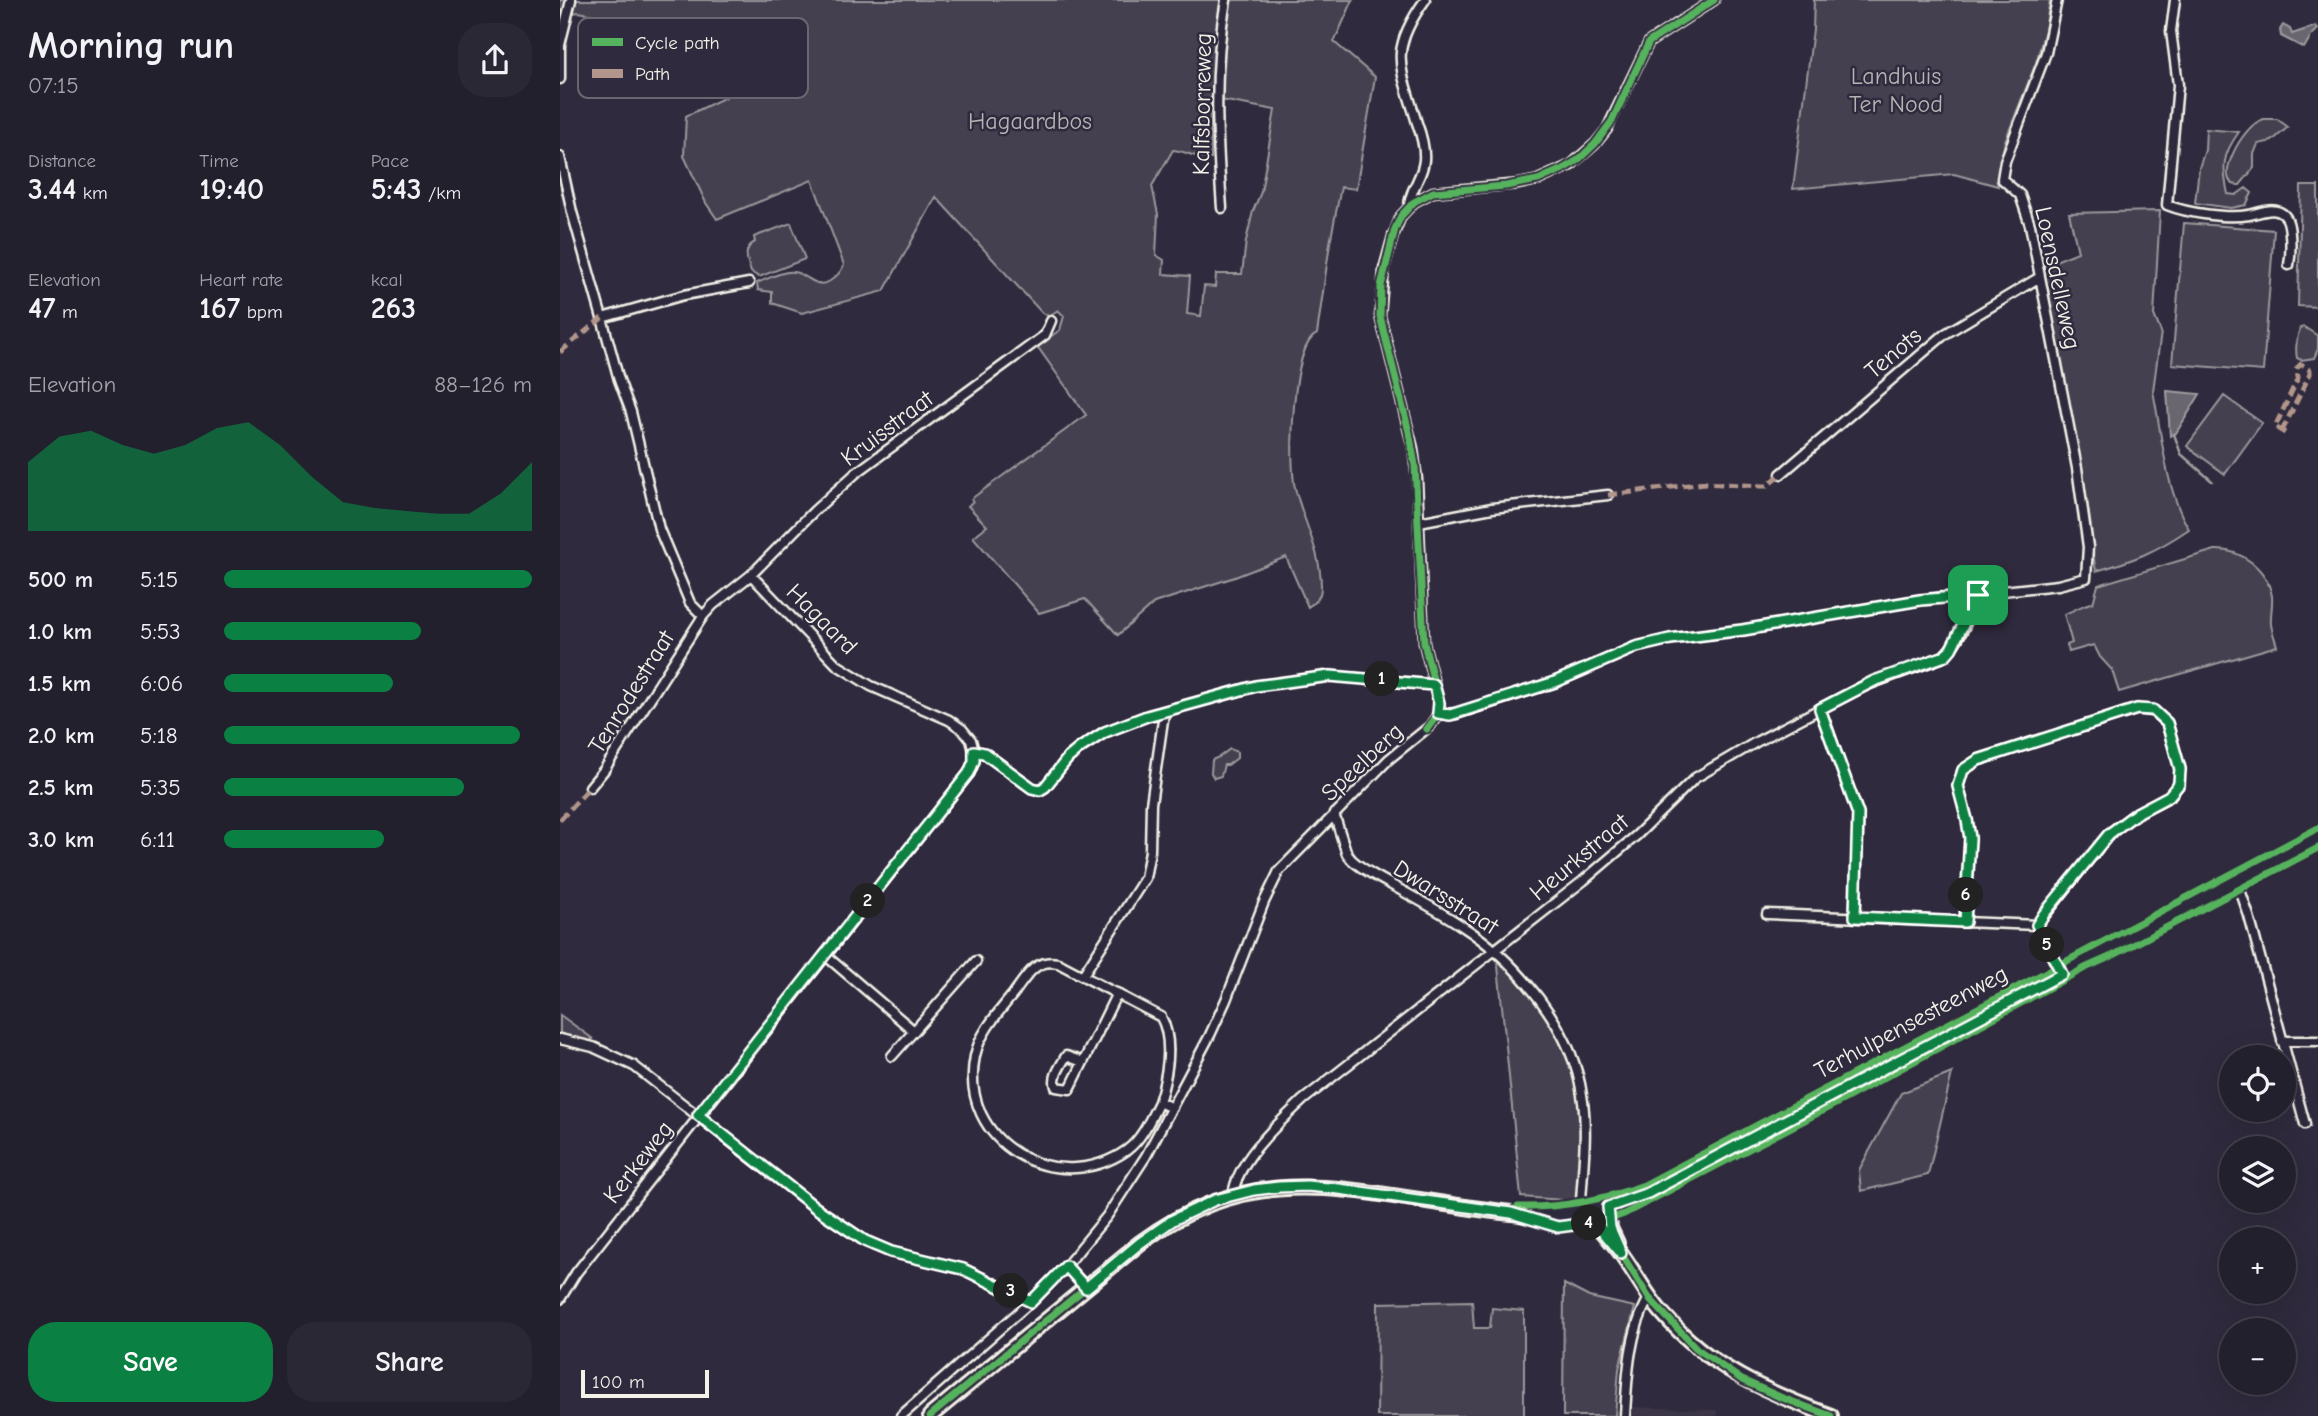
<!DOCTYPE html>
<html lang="en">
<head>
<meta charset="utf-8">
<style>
	:root { --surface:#23202e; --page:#2b2836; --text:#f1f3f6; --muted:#a3a3aa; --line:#403e4a; --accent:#0b8043 }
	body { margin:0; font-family:"Comic Neue",sans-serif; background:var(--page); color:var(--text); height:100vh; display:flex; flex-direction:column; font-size:26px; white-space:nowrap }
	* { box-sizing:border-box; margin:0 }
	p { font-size:23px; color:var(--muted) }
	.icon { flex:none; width:38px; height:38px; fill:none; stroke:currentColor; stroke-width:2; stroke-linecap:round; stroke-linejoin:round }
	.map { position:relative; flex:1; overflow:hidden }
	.sheet { display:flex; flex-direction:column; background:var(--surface); width:560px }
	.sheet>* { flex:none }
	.fabs { position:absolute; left:1659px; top:1045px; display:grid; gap:14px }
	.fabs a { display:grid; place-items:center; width:77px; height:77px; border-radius:50%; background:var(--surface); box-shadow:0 7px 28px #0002,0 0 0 2px var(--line); font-size:35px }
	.scale { position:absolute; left:21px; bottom:18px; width:128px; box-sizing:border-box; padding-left:7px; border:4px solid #f4f1e8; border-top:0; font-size:19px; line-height:24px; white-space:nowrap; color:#f4f1e8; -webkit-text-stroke:5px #2f2a3d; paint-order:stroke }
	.pin { position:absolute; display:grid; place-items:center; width:60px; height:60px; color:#fff; margin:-30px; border-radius:14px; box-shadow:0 4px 10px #0006 }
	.km { position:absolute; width:35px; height:35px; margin:-18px; border-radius:50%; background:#222; color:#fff; font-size:19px; line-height:35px; text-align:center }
	.round { display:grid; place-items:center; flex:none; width:74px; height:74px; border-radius:28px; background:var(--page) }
	.headline { display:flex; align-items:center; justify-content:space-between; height:119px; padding:0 28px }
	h1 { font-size:38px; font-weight:800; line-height:52px }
	.metrics { display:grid; grid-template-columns:repeat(3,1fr); gap:10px; height:119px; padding:7px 28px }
	.metrics div { display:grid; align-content:center }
	.metrics b { font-size:30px; font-weight:800 }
	.metrics small { font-size:19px; font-weight:400 }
	.metrics p { font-size:19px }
	.chart { height:196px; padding:14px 28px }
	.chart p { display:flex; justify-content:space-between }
	.chart svg { width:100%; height:126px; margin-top:7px; fill:var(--accent); opacity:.7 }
	.action { display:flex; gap:14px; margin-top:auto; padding:14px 28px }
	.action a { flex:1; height:80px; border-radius:28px; background:var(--accent); color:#fff; font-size:28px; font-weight:800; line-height:80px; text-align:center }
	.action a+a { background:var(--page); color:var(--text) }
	ul { padding:0 28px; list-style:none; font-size:23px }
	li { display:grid; grid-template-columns:112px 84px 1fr; align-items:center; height:52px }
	li i { height:18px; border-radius:9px; background:var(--accent) }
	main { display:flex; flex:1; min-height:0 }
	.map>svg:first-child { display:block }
</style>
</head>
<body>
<main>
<section class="sheet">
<div class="headline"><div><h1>Morning run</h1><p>07:15</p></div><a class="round"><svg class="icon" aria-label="share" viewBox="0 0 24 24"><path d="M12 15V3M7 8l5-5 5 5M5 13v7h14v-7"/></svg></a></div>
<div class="metrics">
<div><p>Distance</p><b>3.44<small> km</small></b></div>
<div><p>Time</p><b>19:40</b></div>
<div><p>Pace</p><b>5:43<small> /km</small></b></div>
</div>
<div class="metrics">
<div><p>Elevation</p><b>47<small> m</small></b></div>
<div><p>Heart rate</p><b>167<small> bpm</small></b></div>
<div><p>kcal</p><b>263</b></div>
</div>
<div class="chart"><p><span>Elevation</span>88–126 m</p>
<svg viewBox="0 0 160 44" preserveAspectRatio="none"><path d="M0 44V20L10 11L20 9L30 14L40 17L50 14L60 8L70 6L80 14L90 25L100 34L110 36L120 37L130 38L140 38L150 31L160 20V44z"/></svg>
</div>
<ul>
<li><b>500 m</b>5:15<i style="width:100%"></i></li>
<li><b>1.0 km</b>5:53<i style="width:64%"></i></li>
<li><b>1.5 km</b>6:06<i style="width:55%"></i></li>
<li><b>2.0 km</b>5:18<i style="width:96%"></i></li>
<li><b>2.5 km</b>5:35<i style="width:78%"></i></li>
<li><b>3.0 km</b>6:11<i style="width:52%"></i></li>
</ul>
<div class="action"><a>Save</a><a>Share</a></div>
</section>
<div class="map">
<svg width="1758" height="1416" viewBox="0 0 1758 1416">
	<rect width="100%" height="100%" fill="#2f2a3d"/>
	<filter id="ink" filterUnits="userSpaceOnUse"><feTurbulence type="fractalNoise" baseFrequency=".0143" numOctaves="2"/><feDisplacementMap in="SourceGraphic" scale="14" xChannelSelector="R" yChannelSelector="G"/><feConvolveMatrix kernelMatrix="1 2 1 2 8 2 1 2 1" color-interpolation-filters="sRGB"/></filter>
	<g filter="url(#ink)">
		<path fill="#3b3647" d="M1069,1407l88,3v6h-88z"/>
		<path fill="#454050" stroke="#9c989c" stroke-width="2" fill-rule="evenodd" d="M0,0h793l-19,42 41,35 -19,112 -15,-2 -11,56 -13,91c-26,11 -28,128 -22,154 8,32 26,64 26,98 1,10 -5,16 -13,21l-22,-50 -51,20 -81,26 -36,32 -33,-36 -46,14 -66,-76 14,-11 -19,-20 5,-5 -2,-2 115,-84 -49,-69 23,-16 4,-14 -6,-6 -9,6 -7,-3 -106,-116 -52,94 -82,22 -30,-10v-11l-14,-2 -1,-7c10,-4 27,-13 37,-11 14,2 21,18 36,9 7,-5 10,-8 14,-16l-32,-85 -95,39 -11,-16 -22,-47 2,-40 40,-19 -3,-21 -80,-51 -64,-13 -19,3zM650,98l65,12 -14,82 -8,19 -7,30 -4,33h-26l-1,13 -11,-1 -3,30 -14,-2 3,-38 -27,-2 1,-14 -8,-5 2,-41 -6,-28 21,-36c14,1 24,9 38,9z
			M1254,0h236l-5,30 -9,33 -31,78 -8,39 1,6 -44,-12 -161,15 20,-160z
			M1704,119h13l11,8 -16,14 -14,3 -4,10v14l-14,17c-30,2 2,-61 24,-66z
			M1646,129l33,3c-17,23 -17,35 -11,62l8,1 10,-7 6,5 -6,12 -15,3 -36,-5 4,-35 6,-18z
			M1741,186h17v121l-20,-1z
			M1600,211l-6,104 7,17 -8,59c9,43 12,99 36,138 -34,23 -54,31 -93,42l-53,-305 35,-14 -9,-39z
			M231,223l14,36 -46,18 -8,-5c-4,-12 -9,-23 4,-30l-1,-5z
			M1624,223l90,7 -11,141 -91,-7z
			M1744,327l14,9v13l-4,9 -13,2 -4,-2c-2,-10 0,-21 3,-30z
			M1664,396l38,27 -37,51 -38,-28z
			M1655,550c27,-1 52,19 57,46 1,10 -2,19 -1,28 1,8 4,15 6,22l-158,46 -7,-22 -12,-13 -6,-12 -25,7 -2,-7 5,-2 -8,-29c11,-3 18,-10 29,-11l5,-18z
			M670,749l7,3v6l-9,7h-4l-3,11 -7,2 -3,-5 1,-13 7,-3z
			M937,956l6,4c40,49 77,94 79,160 1,27 -3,54 -4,81l-57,-4z
			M0,1015l33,24 -6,4 -27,-7z
			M1392,1073l-24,102 -67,16 -2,-21 42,-77z
			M1004,1284l25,13 46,10 -16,62 -4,47h-52z
			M912,1301l2,27h16l2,-20 32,3v105h-147l1,-113z"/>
		<path fill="#6a6670" stroke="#a19ea0" stroke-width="2" d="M1723,25l7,4 2,5 24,-8 2,3 -7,7 -7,12 -23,-12 -1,-6z
			M1607,391l33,3 -24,39 -6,3z"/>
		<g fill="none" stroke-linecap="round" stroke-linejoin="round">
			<path stroke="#a19ea0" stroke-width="2.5" d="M1614,434l7,20 31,27"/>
			<defs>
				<path id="minor" d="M1615,0l-4,31 7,54 -11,120c20,8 60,14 82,10 11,-2 26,-10 36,1 7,8 6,38 4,49
					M0,79v-34l11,-45
					M0,157l12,55 30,106 17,62 12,32 28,117 31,74 13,13
					M849,207c0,-17 14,-30 15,-47 1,-12 -3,-26 -7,-37 -17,-57 -29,-71 8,-123
					M662,208c-5,-70 -9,-138 4,-208
					M42,318l82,-23 65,-12
					M1221,474l164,-140 95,-57
					M859,522l73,-14 116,-13
					M191,575l63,-64 42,-38 189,-138 6,-14
					M1260,709l38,105 -3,103
					M879,713l17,1 99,-32 81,-35 34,-8 73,-9 177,-30 138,-15 28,-7 2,-31 -11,-79 -47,-243 -10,-30 -18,-16 3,-18 41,-108 11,-53
					M414,751l10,2 48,35 8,2 5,-3 23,-29 12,-10 25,-16 42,-16 109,-30 74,-10 104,9
					M774,814l13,40 5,6c11,10 24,16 36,23 25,14 50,27 74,43 55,35 111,103 120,169 6,35 1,71 -1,106l5,10
					M1677,881l12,35 56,208
					M1207,914l270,11
					M1405,922l5,-84 -3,-19 -9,-33 5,-16 15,-10 159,-51 16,2 14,12 13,46 -1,15 -9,12 -33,17 -28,21 -72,91
					M1477,925l24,49
					M265,955l89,76
					M523,975l62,-97 5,-27 1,-47 13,-91
					M0,1039l33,8 41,19 182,142 49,33 26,11 72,17 68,33
					M1722,1041h36
					M332,1056l84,-95
					M523,1062l-17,-6c-5,10 -14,20 -10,31l14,2 47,-96
					M599,1102c-8,16 -17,37 -32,48 -70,49 -170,-7 -152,-94 5,-24 24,-44 39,-63 12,-16 21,-35 44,-30l103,54c13,24 6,60 -2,85l13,6
					M673,1195c4,-35 45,-71 70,-95l280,-219 54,-46 58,-57 63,-37 104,-54 79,-29c16,-11 31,-45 37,-63
					M506,1266l20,22
					M0,1299l16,-26 393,-500 5,-12v-10l-3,-11 -9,-11 -13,-9 -78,-34 -34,-21 -86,-90 -38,30 -10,11 -99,154 -14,17
					M341,1416l135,-119 30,-31 41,-50 39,-60 64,-121 16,-35 38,-98 15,-31 110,-112 41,-33 9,-13v-10l-15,-60 -7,-164 -4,-31 -33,-132 4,-47 9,-33 8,-20 13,-14 19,-10 86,-8 19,-4 33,-15 24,-21 12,-15 42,-87 65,-42
					M1065,1416c2,-39 4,-84 24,-118"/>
				<path id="secondary" d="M1048,1207l2,21 7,15
					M1026,1211c11,14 23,27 34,41 15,20 26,43 43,62 48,55 102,77 168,102
					M370,1416l210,-173c111,-82 200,-54 325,-36 30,4 60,9 90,8 33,-2 63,-11 93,-22l670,-355"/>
			</defs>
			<use href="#minor" stroke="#f4f1e8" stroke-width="13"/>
			<use href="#secondary" stroke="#f4f1e8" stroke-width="18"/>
			<use href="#minor" stroke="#2f2a3d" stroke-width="8"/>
			<use href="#secondary" stroke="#2f2a3d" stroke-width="12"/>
			<path stroke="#b2968c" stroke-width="5" stroke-dasharray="10 5" stroke-linecap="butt" d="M0,352l42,-34
				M1722,431l28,-57v-4l-9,-6 -4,4 1,10 -23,49 10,6
				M1048,495l97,-12 57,3h5l14,-12
				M0,820l30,-33"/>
			<defs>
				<path id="cycleway" d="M867,729l12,-16v-10l-15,-60 -9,-178 -6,-33 -29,-116 1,-30 14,-57 6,-13 13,-14 19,-10 73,-6 32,-6 25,-11 15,-9 17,-16 17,-23 37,-79 65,-42
					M953,1211l5,-4c44,1 85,-7 126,-22l674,-357
					M1035,1222l26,31 28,45 47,50 46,32 38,17 51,19
					M370,1416l210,-173 33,-23 42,-20 39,-10 25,-3 28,-1 33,3 171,24 47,14 24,-2 28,-6 14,-5 221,-115 240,-131 27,-12 206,-108"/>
			</defs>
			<use href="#cycleway" stroke="#2f2a3d" stroke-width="11"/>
			<use href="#cycleway" stroke="#56b35d" stroke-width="7"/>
		</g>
	</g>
	<g fill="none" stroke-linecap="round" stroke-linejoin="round" filter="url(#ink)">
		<defs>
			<path id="route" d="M1418,595l-27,54 -6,7 -71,25 -54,28 38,105 -3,103 110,5 5,-84 -3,-18 -9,-34 5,-16 15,-10 159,-51 16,1 14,13 13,46 -1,15 -10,12 -32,17 -28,21 -65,80 -7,11 25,49 -414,219 -40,14 2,21 11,25 -26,-31 -37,5 -47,-14 -172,-24 -32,-3 -28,1 -25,3 -39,10 -42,20 -33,23 -54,45 -20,-22 -35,36 -68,-33 -72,-17 -26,-11 -49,-33 -118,-93 271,-342 5,-12v-10l10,2 48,35 8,2 5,-3 23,-29 12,-10 25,-16 42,-16 109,-30 74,-10 104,9 5,18 -1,10 12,2 105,-33 81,-35 34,-8 73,-9 177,-30z"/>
		</defs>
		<use href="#route" stroke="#fff" stroke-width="14"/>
		<use href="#route" stroke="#0b8043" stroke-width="9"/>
	</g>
	<g text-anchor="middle" stroke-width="5" stroke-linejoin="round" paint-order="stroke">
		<g font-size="24" fill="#b7b3b3" stroke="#2f2a3d">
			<text x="1336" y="84">Landhuis<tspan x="1336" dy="28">Ter Nood</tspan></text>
			<text x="470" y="129">Hagaardbos</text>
		</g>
		<g font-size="24" fill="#f4f1e8" stroke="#2f2a3d">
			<text transform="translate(642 104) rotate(-89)" y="8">Kalfsborreweg</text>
			<text transform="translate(1498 278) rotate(78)" y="8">Loensdelleweg</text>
			<text transform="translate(1333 353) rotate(-40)" y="8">Tenots</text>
			<text transform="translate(327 428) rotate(-37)" y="8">Kruisstraat</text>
			<text transform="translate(262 619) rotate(45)" y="8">Hagaard</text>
			<text transform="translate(71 692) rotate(-58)" y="8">Tenrodestraat</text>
			<text transform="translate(802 762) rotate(-43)" y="8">Speelberg</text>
			<text transform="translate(1019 857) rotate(-40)" y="8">Heurkstraat</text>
			<text transform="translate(886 897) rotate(32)" y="8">Dwarsstraat</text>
			<text transform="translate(1351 1022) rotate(-28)" y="8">Terhulpensesteenweg</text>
			<text transform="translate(78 1162) rotate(-52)" y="8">Kerkeweg</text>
		</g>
	</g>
	<rect x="18" y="18" width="230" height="80" rx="10" fill="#2f2a3d" stroke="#6a6670" stroke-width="2"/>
	<rect x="32" y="38" width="31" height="8" fill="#56b35d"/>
	<rect x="32" y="69" width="31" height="9" fill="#b2968c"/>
	<g font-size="19" fill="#f4f1e8">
		<text x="75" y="49">Cycle path</text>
		<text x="75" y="80">Path</text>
	</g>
</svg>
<div class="fabs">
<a><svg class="icon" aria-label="locate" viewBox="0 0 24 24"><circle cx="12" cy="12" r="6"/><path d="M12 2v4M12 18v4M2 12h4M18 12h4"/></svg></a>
<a><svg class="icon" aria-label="layers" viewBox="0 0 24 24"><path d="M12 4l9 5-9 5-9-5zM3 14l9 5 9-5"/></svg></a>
<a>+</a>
<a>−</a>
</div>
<div class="scale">100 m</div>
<div class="pin" style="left:1418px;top:595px;background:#1e9e55"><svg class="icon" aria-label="arrive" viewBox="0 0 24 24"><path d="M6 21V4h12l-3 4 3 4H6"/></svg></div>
<b class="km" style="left:822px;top:679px">1</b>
<b class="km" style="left:308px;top:901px">2</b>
<b class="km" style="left:451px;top:1291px">3</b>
<b class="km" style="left:1029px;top:1223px">4</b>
<b class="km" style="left:1487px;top:945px">5</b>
<b class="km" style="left:1406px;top:895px">6</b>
</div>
</main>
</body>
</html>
